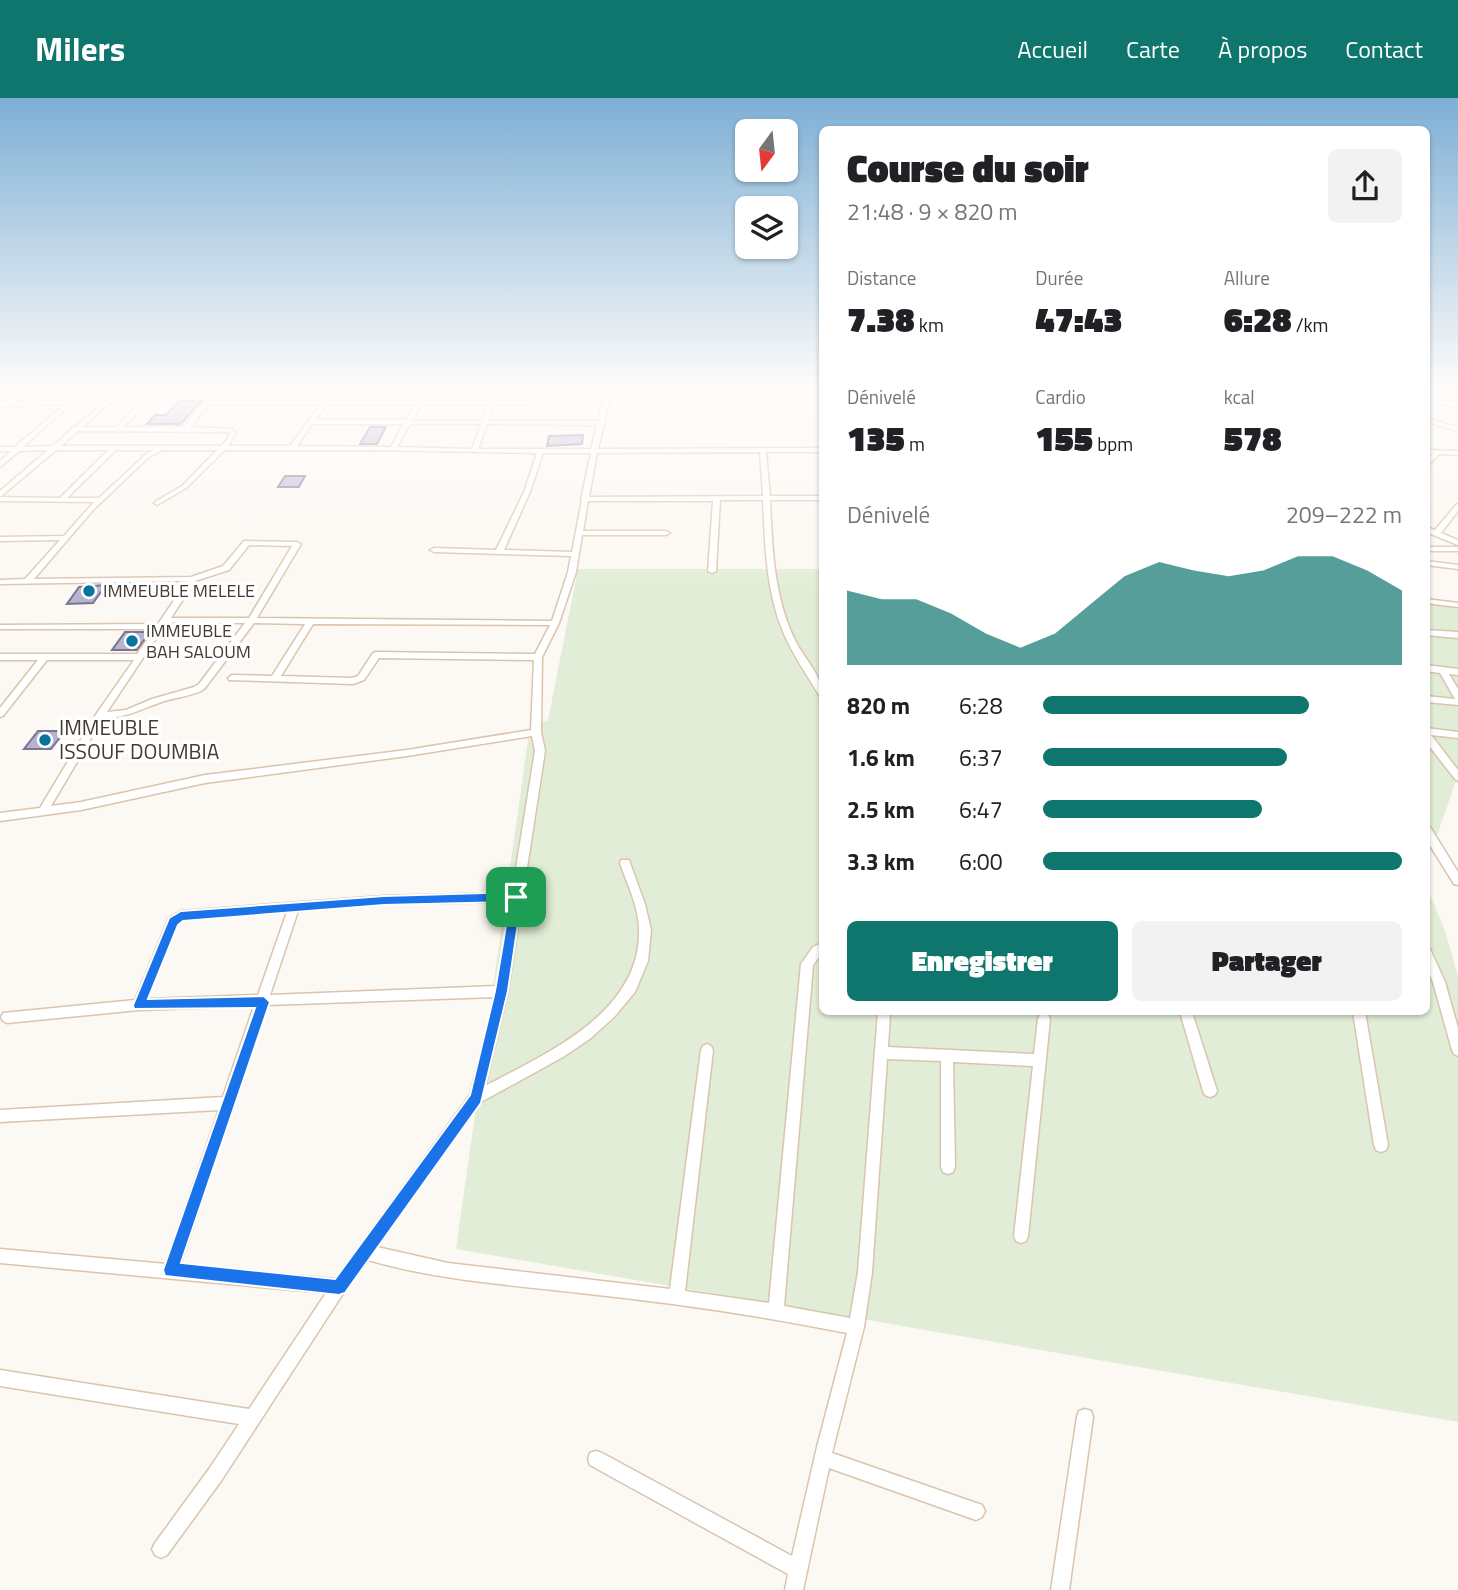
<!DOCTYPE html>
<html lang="fr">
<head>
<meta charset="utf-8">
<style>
	:root { --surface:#fff; --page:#f2f2f2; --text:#202124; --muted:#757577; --accent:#0f766e }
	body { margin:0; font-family:"Titillium Web",sans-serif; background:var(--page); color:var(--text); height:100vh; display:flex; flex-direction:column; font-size:26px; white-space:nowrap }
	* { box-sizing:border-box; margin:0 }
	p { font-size:23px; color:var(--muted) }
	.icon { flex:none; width:38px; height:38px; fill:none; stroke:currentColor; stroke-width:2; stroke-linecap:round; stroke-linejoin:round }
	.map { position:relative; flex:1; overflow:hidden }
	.drawer { position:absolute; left:819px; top:28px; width:611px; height:889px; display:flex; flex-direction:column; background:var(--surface); border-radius:10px; box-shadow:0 2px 5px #0004 }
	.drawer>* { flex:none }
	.needle { width:46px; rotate:195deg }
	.tools { position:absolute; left:735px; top:21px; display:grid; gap:14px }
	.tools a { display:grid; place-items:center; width:63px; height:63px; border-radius:10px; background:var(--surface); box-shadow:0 2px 5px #0004; font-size:35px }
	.pin { position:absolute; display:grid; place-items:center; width:60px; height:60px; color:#fff; margin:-30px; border-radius:14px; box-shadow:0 4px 10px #0006 }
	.round { display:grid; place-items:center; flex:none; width:74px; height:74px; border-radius:10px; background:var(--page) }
	.head { display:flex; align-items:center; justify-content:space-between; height:119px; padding:0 28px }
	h1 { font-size:38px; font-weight:800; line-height:52px }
	.metrics { display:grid; grid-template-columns:repeat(3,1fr); gap:10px; height:119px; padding:7px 28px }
	.metrics div { display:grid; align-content:center }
	.metrics b { font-size:35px; font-weight:800 }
	.metrics small { font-size:19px; font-weight:400 }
	.metrics p { font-size:19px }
	.chart { height:196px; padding:14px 28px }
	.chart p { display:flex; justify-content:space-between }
	.chart svg { width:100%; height:126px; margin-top:7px; fill:var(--accent); opacity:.7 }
	.button { display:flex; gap:14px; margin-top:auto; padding:14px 28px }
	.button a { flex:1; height:80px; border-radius:10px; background:var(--accent); color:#fff; font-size:28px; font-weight:800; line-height:80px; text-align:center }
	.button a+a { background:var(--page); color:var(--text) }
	ul { padding:0 28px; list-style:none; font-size:23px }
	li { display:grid; grid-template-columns:112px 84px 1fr; align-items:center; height:52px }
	li i { height:18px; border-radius:9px; background:var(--accent) }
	header { display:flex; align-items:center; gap:42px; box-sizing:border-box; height:98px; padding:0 35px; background:var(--accent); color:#fff }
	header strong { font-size:33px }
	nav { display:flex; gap:38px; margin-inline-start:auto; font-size:24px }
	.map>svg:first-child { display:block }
</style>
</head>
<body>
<header>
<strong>Milers</strong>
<nav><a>Accueil</a><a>Carte</a><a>À propos</a><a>Contact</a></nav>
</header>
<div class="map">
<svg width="1458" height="1492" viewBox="0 0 1458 1492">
	<rect width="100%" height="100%" fill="#fcf8f3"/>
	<path fill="#e1edd6" d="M578,471h244v443h604v-127l19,46 13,45v446l-1002,-173 74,-523 18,-6z
		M1426,501l32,3v173l-32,92z"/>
	<path fill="#b6b4d1" stroke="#77758f" stroke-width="2" d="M179,303h22l-20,23h-34l8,-9h11z
		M370,329h16l-9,17h-17z
		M583,337l-1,9 -35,2 2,-10z
		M285,378h20l-6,11h-21z
		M106,487l-13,18 -26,1 12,-17z
		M125,534h25l-13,18h-25z
		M38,633h27l-14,18h-27z"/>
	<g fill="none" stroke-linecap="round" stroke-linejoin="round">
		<defs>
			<path id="street" d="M24,291h7l-17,13 53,-1 15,-12h6l-65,58 30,-1 18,-16v-2l4,-1 45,-38h6l-44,38h35l35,-38h6l-34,38h60l30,-38h6l-9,12h111l9,-12h6l-9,12h54l8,-12h6l-8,12h49l6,-12h6l-6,12h84l8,-2 3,-10h6l-4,12 -13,4h-33l-6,16h110l8,-32h6l-14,60 224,-1v4h-56l4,44h52v4h-52c2,49 4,100 27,144 8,15 27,35 25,52l-3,-1c-12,-20 -26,-40 -35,-61 -18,-42 -19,-89 -21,-134h-43l-4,71 -4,2 -4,-2 5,-70h-125l-5,30h83l4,2 -4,2h-84l-6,37 -17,51 -17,34 -1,75 4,19 -37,240 -23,95c62,-33 156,-73 154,-156 0,-23 -12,-46 -19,-67l1,-3h8l1,3 15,41 6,26 -3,31 -13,31 -20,24 -24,22 -28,19 -82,45 -104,145 71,16 222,26 31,-239 2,-4 4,-2 4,2 2,4 -28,241 84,12 32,-339 12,-17 9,-4v10l-9,12 -29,341 66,12 8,-46 20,-260h12l-2,35 146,7 4,-35 2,-4 4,-2 4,2 2,4 -22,217 -2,5 -5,2 -5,-2 -2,-5 19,-170 -80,-4 2,105 -2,5 -5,2 -5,-2 -2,-5v-106l-54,-2 -15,213 -8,55 -32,126 150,52 3,6 -3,6 -6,3 -147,-52 -26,122h-18l3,-16 -198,-109 -2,-6 2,-6 6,-2 6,2 190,103 25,-109 30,-114c-86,-17 -172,-30 -258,-39 -75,-9 -149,-13 -221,-34l-24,32 -123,189 -54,74 -6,3 -6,-3 -3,-6 3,-6 54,-74 30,-45 -239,-38v-16l249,39 77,-116 -326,-30v-14l166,15 53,-154 -219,12v-12l223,-13 31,-91 -115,4 -132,13 -4,-2 -2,-4 2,-4 132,-13 34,-82 12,-7 203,-15 128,-3 23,-142 -3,-15 -125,20 -202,27 -124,27 -81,11v-8l40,-5 57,-95 37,-53h-87l-44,56 -3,1v-9l38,-48h-38v-6h137l18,-25h-155v-4l158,-1 29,-43 -187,3v-4l25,-1 35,-39 -60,1v-4l64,-1 30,-34 -94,-1v-10l48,-41 -29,1 -19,16v-6l11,-10h-11v-4h15l49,-42 -64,1v-4h7zM208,307h112l-30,41h-62l8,-13 -4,-4 -41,-2zM326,307h89l-9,15h-91zM421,307h67l-6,16h-70zM312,326h91l-12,23 -94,-1zM410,326h71l-9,25 -75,-2zM487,326l110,1 -6,24h-113zM78,333l150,1 2,1 -4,8 -5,5h-160zM56,352h52l-48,48 -60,-1zM116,352h37l-8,5 -46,43h-32zM162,352h55l-35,36 -27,16 -1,1 3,2 29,-17 39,-38h148l164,3 -13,39 -28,58 -62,-2 -4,2 4,2 137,4 -3,16 -16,49 -295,-3 44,-74 -4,-2 -53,-1 -21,25 -32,11 -157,2 59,-69 56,-53zM760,354l3,44 -174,1 8,-44zM543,355h48l-10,46 1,1 -10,52 -68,-2 26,-58zM249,447l43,1 -43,72h-78l24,-37 34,-11zM167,524l78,1 -46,61 -5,3 -42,12 -26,11 -19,2zM254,525l51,1 -33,52 -40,-1 -4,3 1,2 124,4 11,-4 15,-22 155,2 -3,70 -124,20 -202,25 -124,27 -30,4 52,-88c26,0 41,-11 65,-18 11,-3 22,-4 33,-9l4,-3zM313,526l237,1 -15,29 -159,-2 -3,1 -15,23 -6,2 -71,-2zM511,804l-14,84 -227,9 28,-84 86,-7zM287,814l-29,83 -111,4 30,-75 6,-4zM495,899l-25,98 -134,184 -156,-14 87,-260z
				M1426,298l32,8v4l-32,-8z
				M1426,320l32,9v4l-32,-9z
				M1426,352l32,1v4l-19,-1 -13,14v-7l6,-7h-6z
				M1458,406v7l-17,22 17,7v5l-32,-13v-5l9,3 21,-25z
				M1426,449h32v4h-32z
				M1426,463l32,4v4l-32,-4z
				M1426,501l32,4v4l-32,-4z
				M1426,532l32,2v6l-32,-3z
				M1426,567l32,4v6l-9,-1 9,15v16l-32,-3v-6l29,3 -15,-26 -14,-2z
				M1426,630l32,4v6l-27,-3 27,35v11l-3,-2 -29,-37z
				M1426,728l4,1 28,45v13l-4,-1 -28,-45z
				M1426,849l4,2 15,33 13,46v28l-4,-2 -2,-4 -19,-68 -7,-16z
				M1180,914h12l25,79 -2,4 -5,2 -5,-2 -2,-4z
				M1353,914h12l23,133 -2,5 -5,2 -5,-2 -2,-5z
				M1085,1311l6,2 2,6 -24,173h-18l26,-173 2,-6z"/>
		</defs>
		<use href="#street" stroke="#dbc4ad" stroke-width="3"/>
		<use href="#street" fill="#fff" fill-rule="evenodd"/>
	</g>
	<linearGradient id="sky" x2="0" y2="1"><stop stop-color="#7dafd5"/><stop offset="0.58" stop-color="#fefcfa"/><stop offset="1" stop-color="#fefcfa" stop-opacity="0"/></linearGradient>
	<rect width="1458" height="500" fill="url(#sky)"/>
	<path fill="#1a73e8" stroke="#fff" stroke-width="2" fill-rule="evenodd" d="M516,794l6,5 -14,94 -27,112 -136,190 -6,2 -174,-19 -2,-6 92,-262 -121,1 -1,-4 36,-87 12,-7 203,-15zM510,804l-15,89 -25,104 -135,184 -154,-16 89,-261 -6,-6 -116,3 30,-74 5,-4 201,-16z"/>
	<g fill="#07739f" stroke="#fff" stroke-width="2.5">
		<circle cx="89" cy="493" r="7"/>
		<circle cx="132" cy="543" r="7"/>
		<circle cx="45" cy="642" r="7"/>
	</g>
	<g text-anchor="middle" stroke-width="7" stroke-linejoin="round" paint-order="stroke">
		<g font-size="18" fill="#433a31" stroke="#fff" text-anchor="start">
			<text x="103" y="499">IMMEUBLE MELELE</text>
			<text x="146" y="539">IMMEUBLE<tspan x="146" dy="21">BAH SALOUM</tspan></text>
		</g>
		<g font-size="21" fill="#433a31" stroke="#fff" text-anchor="start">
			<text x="59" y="637">IMMEUBLE<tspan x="59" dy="24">ISSOUF DOUMBIA</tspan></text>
		</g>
	</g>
</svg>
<div class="tools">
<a><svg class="needle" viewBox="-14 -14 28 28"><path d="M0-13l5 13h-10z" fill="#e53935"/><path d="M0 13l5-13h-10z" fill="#757577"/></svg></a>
<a><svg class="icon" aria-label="layers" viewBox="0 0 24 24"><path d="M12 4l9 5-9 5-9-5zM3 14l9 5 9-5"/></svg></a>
</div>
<div class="pin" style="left:516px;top:799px;background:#1e9e55"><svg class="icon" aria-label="arrive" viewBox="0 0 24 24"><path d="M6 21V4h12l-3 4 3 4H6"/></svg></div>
<section class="drawer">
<div class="head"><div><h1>Course du soir</h1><p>21:48 · 9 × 820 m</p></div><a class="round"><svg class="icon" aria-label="share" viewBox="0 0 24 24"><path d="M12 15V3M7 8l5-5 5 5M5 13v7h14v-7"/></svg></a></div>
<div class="metrics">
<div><p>Distance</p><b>7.38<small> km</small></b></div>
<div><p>Durée</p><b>47:43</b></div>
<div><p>Allure</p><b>6:28<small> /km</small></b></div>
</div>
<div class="metrics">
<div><p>Dénivelé</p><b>135<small> m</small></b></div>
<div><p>Cardio</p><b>155<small> bpm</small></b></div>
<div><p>kcal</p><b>578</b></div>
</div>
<div class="chart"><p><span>Dénivelé</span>209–222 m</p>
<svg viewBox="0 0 160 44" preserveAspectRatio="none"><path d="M0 44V18L10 21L20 21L30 26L40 33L50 38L60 33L70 23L80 13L90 8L100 11L110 13L120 11L130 6L140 6L150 11L160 18V44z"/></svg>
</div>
<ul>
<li><b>820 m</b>6:28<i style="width:74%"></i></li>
<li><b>1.6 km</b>6:37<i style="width:68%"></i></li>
<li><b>2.5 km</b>6:47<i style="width:61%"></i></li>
<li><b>3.3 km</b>6:00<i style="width:100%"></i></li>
</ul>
<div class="button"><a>Enregistrer</a><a>Partager</a></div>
</section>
</div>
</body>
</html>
